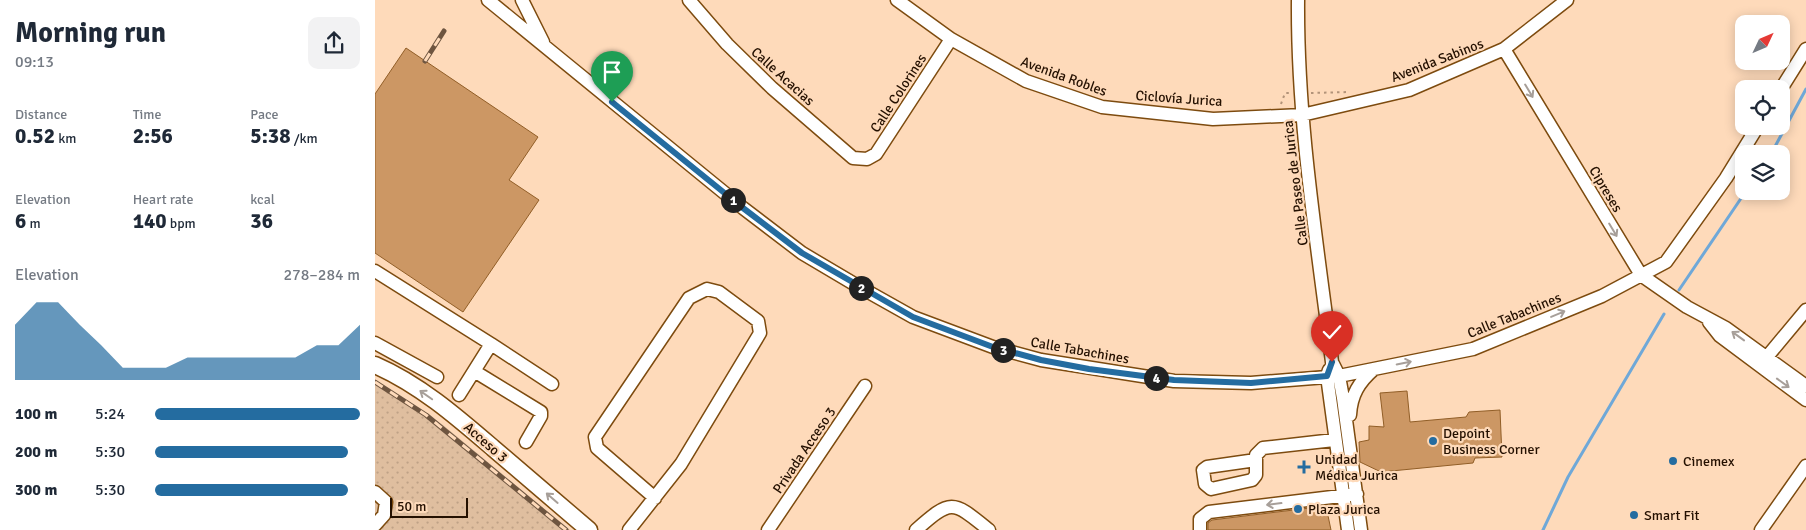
<!DOCTYPE html>
<html lang="en">
<head>
<meta charset="utf-8">
<style>
	:root { --surface:#fff; --page:#f2f2f3; --text:#1f2937; --muted:#747a83; --accent:#246ca0 }
	body { margin:0; font-family:Signika,sans-serif; background:var(--page); color:var(--text); height:100vh; display:flex; flex-direction:column; font-size:19px; white-space:nowrap }
	* { box-sizing:border-box; margin:0 }
	p { font-size:16px; color:var(--muted) }
	.icon { flex:none; width:28px; height:28px; fill:none; stroke:currentColor; stroke-width:2; stroke-linecap:round; stroke-linejoin:round }
	.map { position:relative; flex:1; overflow:hidden }
	.sheet { display:flex; flex-direction:column; background:var(--surface); width:375px }
	.sheet>* { flex:none }
	.needle { width:32px; rotate:46deg }
	.controls { position:absolute; left:1360px; top:15px; display:grid; gap:10px }
	.controls a { display:grid; place-items:center; width:55px; height:55px; border-radius:10px; background:var(--surface); box-shadow:0 2px 12px #0003; font-size:25px }
	.scale { position:absolute; left:15px; bottom:12px; width:78px; box-sizing:border-box; padding-left:5px; border:2px solid #241000; border-top:0; font-size:14px; line-height:18px; white-space:nowrap; color:#241000; -webkit-text-stroke:4px #fedaba; paint-order:stroke }
	.pin { position:absolute; display:grid; place-items:center; width:42px; height:42px; color:#fff; margin:-51px -21px; border-radius:50% 50% 50% 0; rotate:-45deg; box-shadow:0 0 5px #0007 }
	.pin .icon { rotate:45deg }
	.km { position:absolute; width:25px; height:25px; margin:-12px; border-radius:50%; background:#222; color:#fff; font-size:14px; line-height:25px; text-align:center }
	.round { display:grid; place-items:center; flex:none; width:52px; height:52px; border-radius:10px; background:var(--page) }
	.headline { display:flex; align-items:center; justify-content:space-between; height:85px; padding:0 15px }
	h1 { font-size:28px; font-weight:800; line-height:38px }
	.metrics { display:grid; grid-template-columns:repeat(3,1fr); gap:8px; height:85px; padding:5px 15px }
	.metrics div { display:grid; align-content:center }
	.metrics b { font-size:21px; font-weight:800 }
	.metrics small { font-size:14px; font-weight:400 }
	.metrics p { font-size:14px }
	.chart { height:140px; padding:10px 15px }
	.chart p { display:flex; justify-content:space-between }
	.chart svg { width:100%; height:90px; margin-top:5px; fill:var(--accent); opacity:.7 }
	ul { padding:0 15px; list-style:none; font-size:16px }
	li { display:grid; grid-template-columns:80px 60px 1fr; align-items:center; height:38px }
	li i { height:12px; border-radius:6px; background:var(--accent) }
	main { display:flex; flex:1; min-height:0 }
	.map>svg:first-child { display:block }
</style>
</head>
<body>
<main>
<section class="sheet">
<div class="headline"><div><h1>Morning run</h1><p>09:13</p></div><a class="round"><svg class="icon" aria-label="share" viewBox="0 0 24 24"><path d="M12 15V3M7 8l5-5 5 5M5 13v7h14v-7"/></svg></a></div>
<div class="metrics">
<div><p>Distance</p><b>0.52<small> km</small></b></div>
<div><p>Time</p><b>2:56</b></div>
<div><p>Pace</p><b>5:38<small> /km</small></b></div>
</div>
<div class="metrics">
<div><p>Elevation</p><b>6<small> m</small></b></div>
<div><p>Heart rate</p><b>140<small> bpm</small></b></div>
<div><p>kcal</p><b>36</b></div>
</div>
<div class="chart"><p><span>Elevation</span>278–284 m</p>
<svg viewBox="0 0 160 44" preserveAspectRatio="none"><path d="M0 44V17L10 6L20 6L30 17L40 27L50 38L60 38L70 38L80 33L90 33L100 33L110 33L120 33L130 33L140 27L150 27L160 17V44z"/></svg>
</div>
<ul>
<li><b>100 m</b>5:24<i style="width:100%"></i></li>
<li><b>200 m</b>5:30<i style="width:94%"></i></li>
<li><b>300 m</b>5:30<i style="width:94%"></i></li>
</ul>
</section>
<div class="map">
<svg width="1431" height="530" viewBox="0 0 1431 530">
	<defs>
		<pattern id="grass-dots" width="8" height="8" patternUnits="userSpaceOnUse" patternTransform="scale(1.25)"><rect width="8" height="8" fill="#dfbe9f"/><path d="M2 2h.1M6 6h.1" fill="none" stroke="#bfa287" stroke-width="1.8" stroke-linecap="round"/></pattern>
	</defs>
	<rect width="100%" height="100%" fill="#fedaba"/>
	<path fill="url(#grass-dots)" d="M0,380l68,45 127,105h-195z"/>
	<g fill="none" stroke-linecap="round" stroke-linejoin="round">
		<path stroke="#6fa8d8" stroke-width="3" d="M1396,154l35,-65
			M1304,290l67,-99
			M1168,530l25,-53 96,-163"/>
	</g>
	<path fill="#cc9764" stroke="#915e27" d="M31,48l132,89 -29,43 30,20 -76,112 -88,-59v-159z
		M1032,391l3,31 56,-5 3,-5 31,-2 2,47 -27,1 -2,5 -92,9 -21,-10 -1,-20 10,-2v-14l15,1 -4,-34z
		M951,506l5,24h-123v-7l4,-3z"/>
	<g fill="none" stroke-linecap="round" stroke-linejoin="round">
		<defs>
			<path id="minor" d="M113,0l255,208 59,45 54,32 57,32 80,30 48,13 133,21 77,2 88,-7 134,-27 129,-53 64,-34 60,-84 32,-52
				M147,0l21,42
				M314,0l38,44 45,44 81,70 14,1 9,-5 75,-115
				M522,0l54,39 75,42 76,26 111,12 89,-4 107,-25 95,-41 63,-49
				M923,0c-1,122 19,242 34,362l7,14 4,22 18,132
				M1129,49l137,226 46,32 39,21 80,58
				M1406,89l25,-40
				M0,271l116,73 -32,51
				M1334,322l11,14 86,64
				M0,343l62,34
				M116,344l61,40
				M1386,364l45,-54
				M954,370l-2,6 21,154
				M99,371l67,41v4l-15,26
				M975,415c1,-20 9,-33 24,-46
				M881,460l-49,7 -4,3 2,14 6,5 41,-9 4,-5v-20l7,-7 71,-8
				M0,492l11,10 -2,13 -9,10
				M254,530l52,-66 79,-131 -2,-12 -39,-29 -12,-3 -18,9 -94,139 2,11 58,50
				M393,530l97,-144
				M541,530c36,-32 37,-29 73,0
				M825,530v-11l9,-7 148,-18
				M1386,530l45,-64"/>
			<path id="major" d="M0,365c44,19 82,52 118,83 32,27 64,55 96,82"/>
		</defs>
		<use href="#minor" stroke="#7d4b0f" stroke-width="15"/>
		<use href="#major" stroke="#7d4b0f" stroke-width="19"/>
		<path stroke="#b29379" stroke-width="2" stroke-dasharray="2.5 4" stroke-linecap="butt" d="M936,93l38,-1
			M906,104l4,-11h4"/>
		<use href="#minor" stroke="#fff" stroke-width="12"/>
		<use href="#major" stroke="#fff" stroke-width="16"/>
		<defs>
			<path id="rail" d="M50,61l19,-30
				M0,382l51,33 140,115"/>
		</defs>
		<use href="#rail" stroke="#6e5540" stroke-width="5"/>
		<use href="#rail" stroke="#fedaba" stroke-width="3" stroke-dasharray="9" stroke-linecap="butt"/>
	</g>
	<defs><path id="oneway-shaft" d="M-6 0H5M1.5-3L5.5 0L1.5 3" fill="none" stroke-width="1.6" stroke-linecap="round" stroke-linejoin="round" transform="scale(1.25)"/></defs>
	<g stroke="#a79f99">
		<use href="#oneway-shaft" transform="translate(1154 91) rotate(59)"/>
		<use href="#oneway-shaft" transform="translate(1238 230) rotate(59)"/>
		<use href="#oneway-shaft" transform="translate(1183 314) rotate(-23)"/>
		<use href="#oneway-shaft" transform="translate(1363 336) rotate(-144)"/>
		<use href="#oneway-shaft" transform="translate(1029 363) rotate(-11)"/>
		<use href="#oneway-shaft" transform="translate(1408 383) rotate(36)"/>
		<use href="#oneway-shaft" transform="translate(51 395) rotate(-145)"/>
		<use href="#oneway-shaft" transform="translate(177 498) rotate(-139)"/>
		<use href="#oneway-shaft" transform="translate(899 504) rotate(173)"/>
	</g>
	<g fill="none" stroke-linecap="round" stroke-linejoin="round">
		<defs>
			<path id="route" d="M237,102l131,106 59,45 111,64 80,30 48,13 48,9 85,11 77,3 76,-7 5,-14"/>
		</defs>
		<use href="#route" stroke="#fff" stroke-width="10"/>
		<use href="#route" stroke="#246ca0" stroke-width="6"/>
	</g>
	<g fill="#246ca0" stroke="#fedaba" stroke-width="2">
		<circle cx="1058" cy="441" r="5"/>
		<circle cx="1298" cy="461" r="5"/>
		<path d="M926.5 459.5h5v5h5v5h-5v5h-5v-5h-5v-5h5z"/>
		<circle cx="923" cy="509" r="5"/>
		<circle cx="1259" cy="515" r="5"/>
	</g>
	<g text-anchor="middle" stroke-width="4.5" stroke-linejoin="round" paint-order="stroke">
		<g font-size="14" fill="#241000" stroke="#fedaba">
			<text transform="translate(1062 60) rotate(-21)" y="5">Avenida Sabinos</text>
			<text transform="translate(408 76) rotate(42)" y="5">Calle Acacias</text>
			<text transform="translate(689 76) rotate(20)" y="5">Avenida Robles</text>
			<text transform="translate(523 93) rotate(-57)" y="5">Calle Colorines</text>
			<text transform="translate(804 98) rotate(4)" y="5">Ciclovía Jurica</text>
			<text transform="translate(920 183) rotate(-97)" y="5">Calle Paseo de Jurica</text>
			<text transform="translate(1231 189) rotate(59)" y="5">Cipreses</text>
			<text transform="translate(1139 315) rotate(-22)" y="5">Calle Tabachines</text>
			<text transform="translate(705 350) rotate(10)" y="5">Calle Tabachines</text>
			<text transform="translate(111 442) rotate(41)" y="5">Acceso 3</text>
			<text transform="translate(429 450) rotate(-56)" y="5">Privada Acceso 3</text>
		</g>
		<g font-size="14" fill="#241000" stroke="#fedaba" text-anchor="start">
			<text x="1068" y="438">Depoint<tspan x="1068" dy="16">Business Corner</tspan></text>
			<text x="940" y="464">Unidad<tspan x="940" dy="16">Médica Jurica</tspan></text>
			<text x="1308" y="466">Cinemex</text>
			<text x="933" y="514">Plaza Jurica</text>
			<text x="1269" y="520">Smart Fit</text>
		</g>
	</g>
</svg>
<div class="controls">
<a><svg class="needle" viewBox="-14 -14 28 28"><path d="M0-13l5 13h-10z" fill="#e53935"/><path d="M0 13l5-13h-10z" fill="#747a83"/></svg></a>
<a><svg class="icon" aria-label="locate" viewBox="0 0 24 24"><circle cx="12" cy="12" r="6"/><path d="M12 2v4M12 18v4M2 12h4M18 12h4"/></svg></a>
<a><svg class="icon" aria-label="layers" viewBox="0 0 24 24"><path d="M12 4l9 5-9 5-9-5zM3 14l9 5 9-5"/></svg></a>
</div>
<div class="scale">50 m</div>
<div class="pin" style="left:237px;top:102px;background:#1e9e55"><svg class="icon" aria-label="arrive" viewBox="0 0 24 24"><path d="M6 21V4h12l-3 4 3 4H6"/></svg></div>
<div class="pin" style="left:957px;top:362px;background:#d93025"><svg class="icon" aria-label="check" viewBox="0 0 24 24"><path d="M5 12l5 5 9-10"/></svg></div>
<b class="km" style="left:358px;top:200px">1</b>
<b class="km" style="left:486px;top:288px">2</b>
<b class="km" style="left:628px;top:350px">3</b>
<b class="km" style="left:781px;top:378px">4</b>
</div>
</main>
</body>
</html>
